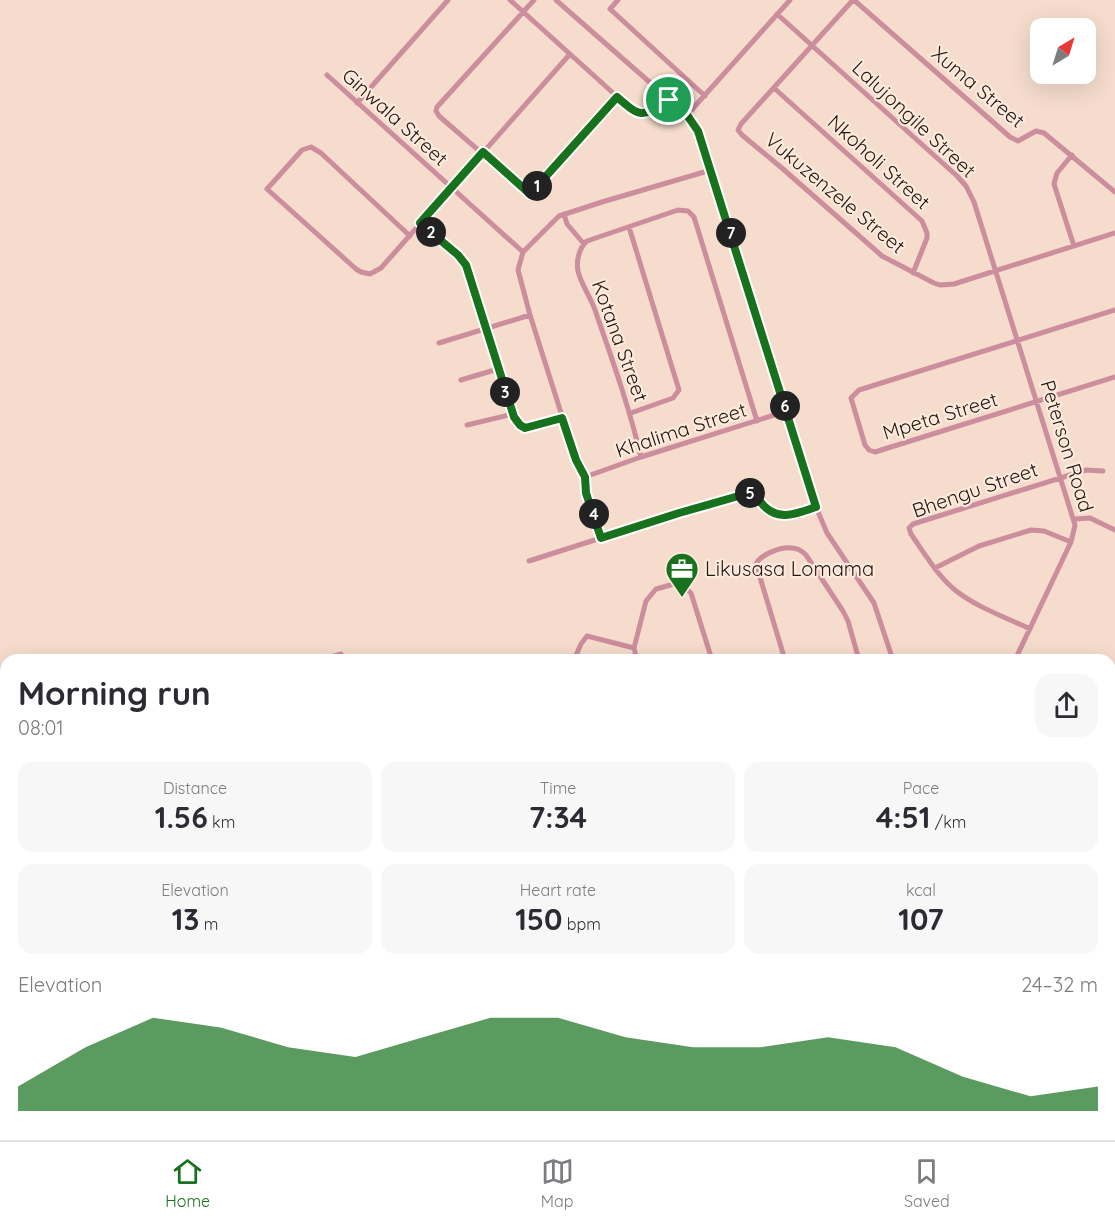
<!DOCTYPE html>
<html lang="en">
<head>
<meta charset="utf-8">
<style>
	:root { --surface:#fff; --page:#f7f7f7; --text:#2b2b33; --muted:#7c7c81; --line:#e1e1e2; --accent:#18711d }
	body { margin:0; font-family:Quicksand,sans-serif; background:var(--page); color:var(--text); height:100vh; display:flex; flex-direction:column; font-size:22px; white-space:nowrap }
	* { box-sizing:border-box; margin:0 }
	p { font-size:20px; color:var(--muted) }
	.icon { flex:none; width:33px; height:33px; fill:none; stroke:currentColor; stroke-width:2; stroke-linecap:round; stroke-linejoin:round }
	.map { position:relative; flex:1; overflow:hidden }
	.details { position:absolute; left:0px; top:654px; width:1116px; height:486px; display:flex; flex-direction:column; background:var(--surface); border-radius:18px 18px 0 0; box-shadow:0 6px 24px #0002 }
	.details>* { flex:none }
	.needle { width:39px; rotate:38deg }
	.tools { position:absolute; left:1030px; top:18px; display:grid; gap:12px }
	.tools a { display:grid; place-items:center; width:66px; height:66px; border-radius:12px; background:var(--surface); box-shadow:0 6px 24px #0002; font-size:30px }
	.pin { position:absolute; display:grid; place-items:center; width:51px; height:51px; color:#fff; margin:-26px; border:3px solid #fff; border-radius:50%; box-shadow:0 2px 6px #0007 }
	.km { position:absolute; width:30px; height:30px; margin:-15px; border-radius:50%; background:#222; color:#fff; font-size:16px; line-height:30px; text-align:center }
	.round { display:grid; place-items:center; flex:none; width:63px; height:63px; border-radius:18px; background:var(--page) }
	.overview { display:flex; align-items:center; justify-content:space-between; height:102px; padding:0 18px }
	h1 { font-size:33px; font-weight:800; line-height:45px }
	.stats { display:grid; grid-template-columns:repeat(3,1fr); gap:9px; height:102px; padding:6px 18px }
	.stats div { display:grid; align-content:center; border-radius:15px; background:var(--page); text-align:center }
	.stats b { font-size:30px; font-weight:800 }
	.stats small { font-size:16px; font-weight:400 }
	.stats p { font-size:16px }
	.chart { height:168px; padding:12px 18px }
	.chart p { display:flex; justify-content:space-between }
	.chart svg { width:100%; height:108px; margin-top:6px; fill:var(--accent); opacity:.7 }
	.dock { display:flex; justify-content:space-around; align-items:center; height:84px; border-top:2px solid var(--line); background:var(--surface); font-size:16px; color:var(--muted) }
	.dock a { display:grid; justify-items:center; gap:3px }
	.dock .current { color:var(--accent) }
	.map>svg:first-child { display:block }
</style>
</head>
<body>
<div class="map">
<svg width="1115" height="1140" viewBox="0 0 1115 1140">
	<rect width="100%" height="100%" fill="#f5dccc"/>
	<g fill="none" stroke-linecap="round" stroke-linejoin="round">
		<path stroke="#cc8d9d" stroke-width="5" d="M510,0l122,110 8,4h4l25,-14
			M534,0l-97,107 -1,4 3,5 90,78 88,-97
			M556,0l131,115 11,16 52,161 66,215 11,26 47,70 19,57
			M618,0l-8,9 95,87
			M853,0l-112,124 -3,6 4,5 41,34 99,87 52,27 6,2 14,-1 161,-51
			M854,0l156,137 8,4 18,-10 8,2 71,59
			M777,14l180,162 9,10 8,16 101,323 -4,17 -56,118
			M327,75l196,177
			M774,88l148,133 5,12v5l-14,35
			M357,103l91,-103
			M687,115l103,-115
			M1072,155l-15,18 -3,11 20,62
			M564,214l3,10 17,20
			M421,223l37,32 8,10 46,147 5,10 8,6 37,-9
			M629,227l50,163 -6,8 -42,15
			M410,236l-89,-83 -10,-6 -9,3 -35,39 89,80 5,3 9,2 11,-6 189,-214
			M1115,310l-256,80 -8,8 14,47 4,5 6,2 240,-75
			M439,343l91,-28
			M461,380l37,-11
			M467,425l46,-11
			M641,457c-12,-51 -29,-98 -46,-147 -4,-12 -15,-28 -17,-39 -2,-10 1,-23 9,-30l91,-31 10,1 6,6 63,204
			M585,477l56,-20 146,-46
			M1075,519l15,-1 25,12
			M601,539l-15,-46 -1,-16 -9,-17 -46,-145 -12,-45 5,-18 36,-36 43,-14 109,-32
			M529,561l150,-48 70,-20c7,2 9,7 14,12 17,18 33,8 53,2
			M935,568l44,-22 52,-16 13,1 27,11
			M1030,629c-25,-12 -54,-22 -75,-39 -18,-15 -31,-37 -44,-56l-2,-6 4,-4 173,-54 17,1
			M321,660l20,-6
			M574,660l7,-16 6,-8 47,12
			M637,660l-3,-12 12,-47 10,-12 18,-5h7l10,9 21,67
			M785,660l-29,-96c4,-9 25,-18 36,-16 6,0 10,3 14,7l37,56 5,10 11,39
			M1110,719l5,3
			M1110,750l5,-1
			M0,758l6,-3
			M0,838l6,2
			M1110,1025l5,6
			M173,1134l1,6
			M270,1134l1,6
			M469,1134v6
			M521,1134l1,6
			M575,1134l1,6
			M1047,1134l10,6
			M122,1140l1,-6
			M362,1140l6,-6
			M979,1140l10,-6"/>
		<path stroke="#cc8d9d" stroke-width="7" d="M1110,950h5
			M0,1009h6
			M227,1134l2,6"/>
	</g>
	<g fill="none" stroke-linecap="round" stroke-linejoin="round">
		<defs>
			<path id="route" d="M617,97c25,22 25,20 52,3l18,15 11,16 118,376c-19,6 -36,15 -52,-1 -5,-6 -8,-10 -15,-13l-70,20 -78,25 -15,-45 -1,-16 -9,-17 -14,-42 -37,10 -5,-3 -6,-8 -48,-152 -8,-10 -38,-32 63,-71 47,42z"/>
		</defs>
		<use href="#route" stroke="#fff" stroke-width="12"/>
		<use href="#route" stroke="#18711d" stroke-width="8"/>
	</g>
	<defs>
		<symbol id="office-pin" viewBox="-11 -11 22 30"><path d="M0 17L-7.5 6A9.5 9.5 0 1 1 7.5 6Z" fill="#18711d" stroke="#feeadd"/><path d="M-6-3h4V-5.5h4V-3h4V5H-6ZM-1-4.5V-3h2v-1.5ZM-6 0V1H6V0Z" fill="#fff"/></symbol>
	</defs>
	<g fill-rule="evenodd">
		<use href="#office-pin" x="663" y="550" width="38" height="52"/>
	</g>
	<g text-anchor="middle" stroke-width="4.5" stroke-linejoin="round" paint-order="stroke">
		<g font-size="20" fill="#211813" stroke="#feeadd">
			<text transform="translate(978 87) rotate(40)" y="7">Xuma Street</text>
			<text transform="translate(395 117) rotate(42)" y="7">Ginwala Street</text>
			<text transform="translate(914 119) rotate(43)" y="7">Lalujongile Street</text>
			<text transform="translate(879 162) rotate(42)" y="7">Nkoholi Street</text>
			<text transform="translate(835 193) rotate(40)" y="7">Vukuzenzele Street</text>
			<text transform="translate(620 341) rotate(70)" y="7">Kotana Street</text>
			<text transform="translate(940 416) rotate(-17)" y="7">Mpeta Street</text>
			<text transform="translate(681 430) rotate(-18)" y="7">Khalima Street</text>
			<text transform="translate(1067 446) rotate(73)" y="7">Peterson Road</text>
			<text transform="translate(975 490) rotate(-19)" y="7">Bhengu Street</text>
		</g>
		<g font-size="20" fill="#211813" stroke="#feeadd" text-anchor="start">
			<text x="705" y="576">Likusasa Lomama</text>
		</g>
	</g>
</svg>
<div class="tools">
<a><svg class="needle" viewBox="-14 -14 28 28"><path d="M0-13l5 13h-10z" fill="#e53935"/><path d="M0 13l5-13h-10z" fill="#7c7c81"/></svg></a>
</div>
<div class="pin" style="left:669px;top:100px;background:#1e9e55"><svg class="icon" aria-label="arrive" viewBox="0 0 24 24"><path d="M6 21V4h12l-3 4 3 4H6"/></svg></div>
<b class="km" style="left:537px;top:186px">1</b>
<b class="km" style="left:431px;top:232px">2</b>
<b class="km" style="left:505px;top:392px">3</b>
<b class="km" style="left:594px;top:514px">4</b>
<b class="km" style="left:750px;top:493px">5</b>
<b class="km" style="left:785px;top:406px">6</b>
<b class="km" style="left:731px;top:233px">7</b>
<section class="details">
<div class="overview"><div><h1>Morning run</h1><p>08:01</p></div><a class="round"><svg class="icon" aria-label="share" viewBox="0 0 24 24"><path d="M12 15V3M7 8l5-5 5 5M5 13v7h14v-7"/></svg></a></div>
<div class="stats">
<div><p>Distance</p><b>1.56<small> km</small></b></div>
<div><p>Time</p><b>7:34</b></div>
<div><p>Pace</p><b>4:51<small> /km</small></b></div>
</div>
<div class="stats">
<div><p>Elevation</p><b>13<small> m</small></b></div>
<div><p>Heart rate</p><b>150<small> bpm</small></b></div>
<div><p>kcal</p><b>107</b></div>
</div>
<div class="chart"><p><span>Elevation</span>24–32 m</p>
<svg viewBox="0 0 160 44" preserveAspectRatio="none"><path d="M0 44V34L10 18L20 6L30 10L40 18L50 22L60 14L70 6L80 6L90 14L100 18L110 18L120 14L130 18L140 30L150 38L160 34V44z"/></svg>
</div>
</section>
</div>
<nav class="dock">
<a class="current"><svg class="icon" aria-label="home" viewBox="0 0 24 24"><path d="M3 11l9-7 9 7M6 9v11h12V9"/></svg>Home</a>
<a><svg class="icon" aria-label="map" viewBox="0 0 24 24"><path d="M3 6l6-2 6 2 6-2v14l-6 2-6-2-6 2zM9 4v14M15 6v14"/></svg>Map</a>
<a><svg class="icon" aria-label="saved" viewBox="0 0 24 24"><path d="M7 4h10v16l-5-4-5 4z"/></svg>Saved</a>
</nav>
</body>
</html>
